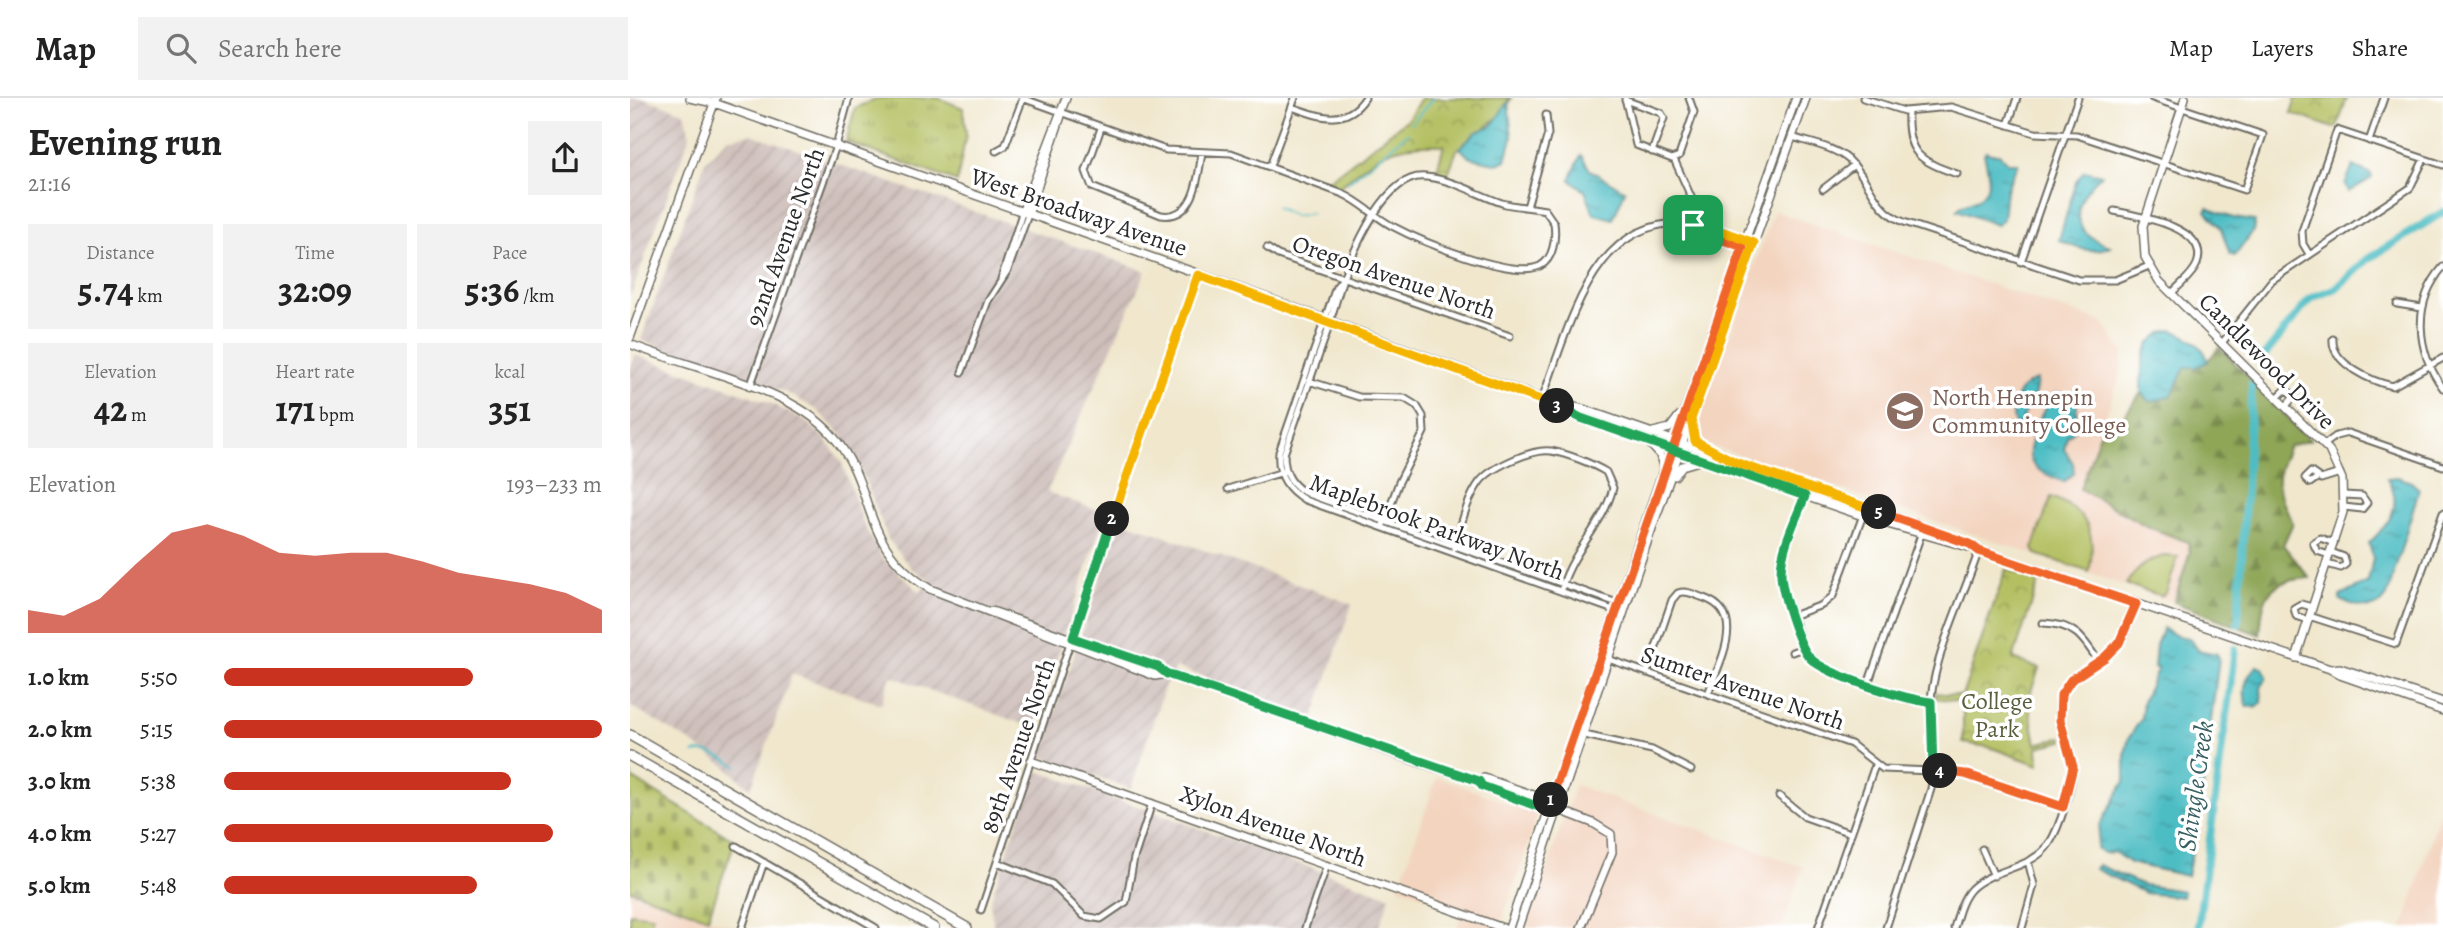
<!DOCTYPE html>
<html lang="en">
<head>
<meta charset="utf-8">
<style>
	:root { --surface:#fff; --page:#f2f2f2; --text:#222; --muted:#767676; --line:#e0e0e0; --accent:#c8321e }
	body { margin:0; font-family:Alegreya,serif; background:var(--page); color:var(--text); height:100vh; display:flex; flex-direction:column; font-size:26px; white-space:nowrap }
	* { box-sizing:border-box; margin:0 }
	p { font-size:23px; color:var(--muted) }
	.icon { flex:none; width:38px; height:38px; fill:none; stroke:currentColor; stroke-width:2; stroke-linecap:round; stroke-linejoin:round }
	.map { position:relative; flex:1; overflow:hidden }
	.details { display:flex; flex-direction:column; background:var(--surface); width:630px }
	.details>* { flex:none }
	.pin { position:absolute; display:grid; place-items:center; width:60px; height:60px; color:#fff; margin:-30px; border-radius:14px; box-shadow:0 4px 10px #0006 }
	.km { position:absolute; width:35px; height:35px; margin:-18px; border-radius:50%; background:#222; color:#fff; font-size:19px; line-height:35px; text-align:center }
	.round { display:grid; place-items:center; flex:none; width:74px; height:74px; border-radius:0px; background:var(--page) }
	.summary { display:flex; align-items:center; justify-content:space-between; height:119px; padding:0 28px }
	h1 { font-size:38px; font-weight:600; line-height:52px }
	.metrics { display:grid; grid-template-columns:repeat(3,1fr); gap:10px; height:119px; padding:7px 28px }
	.metrics div { display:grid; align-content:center; border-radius:0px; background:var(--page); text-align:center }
	.metrics b { font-size:35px; font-weight:600 }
	.metrics small { font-size:19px; font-weight:400 }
	.metrics p { font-size:19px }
	.chart { height:196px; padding:14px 28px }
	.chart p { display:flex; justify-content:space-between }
	.chart svg { width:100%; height:126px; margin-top:7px; fill:var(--accent); opacity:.7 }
	ul { padding:0 28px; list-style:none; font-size:23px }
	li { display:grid; grid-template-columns:112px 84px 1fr; align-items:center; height:52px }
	li i { height:18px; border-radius:9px; background:var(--accent) }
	header { display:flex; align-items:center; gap:42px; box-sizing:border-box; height:98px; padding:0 35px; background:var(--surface); border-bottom:2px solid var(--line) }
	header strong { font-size:33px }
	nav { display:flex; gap:38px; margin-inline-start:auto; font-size:24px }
	.search { width:490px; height:63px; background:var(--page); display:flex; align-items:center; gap:18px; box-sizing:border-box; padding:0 24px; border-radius:0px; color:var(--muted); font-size:26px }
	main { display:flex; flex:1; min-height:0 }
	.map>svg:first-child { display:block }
</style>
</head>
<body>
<header>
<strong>Map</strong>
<div class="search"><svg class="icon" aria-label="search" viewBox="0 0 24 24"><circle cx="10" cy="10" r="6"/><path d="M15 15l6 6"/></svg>Search here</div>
<nav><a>Map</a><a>Layers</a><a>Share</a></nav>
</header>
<main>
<section class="details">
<div class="summary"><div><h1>Evening run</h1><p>21:16</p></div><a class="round"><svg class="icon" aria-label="share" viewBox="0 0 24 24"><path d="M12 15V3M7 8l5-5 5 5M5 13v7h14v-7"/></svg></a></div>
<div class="metrics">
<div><p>Distance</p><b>5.74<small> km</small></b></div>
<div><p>Time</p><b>32:09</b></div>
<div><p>Pace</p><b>5:36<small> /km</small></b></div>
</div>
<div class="metrics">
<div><p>Elevation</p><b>42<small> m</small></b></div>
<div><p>Heart rate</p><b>171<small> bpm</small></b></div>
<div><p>kcal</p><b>351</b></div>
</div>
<div class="chart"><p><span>Elevation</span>193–233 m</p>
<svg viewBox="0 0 160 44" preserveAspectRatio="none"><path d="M0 44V36L10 38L20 32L30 20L40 9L50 6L60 10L70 16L80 17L90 16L100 16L110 19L120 23L130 25L140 27L150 30L160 36V44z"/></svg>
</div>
<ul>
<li><b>1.0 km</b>5:50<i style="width:66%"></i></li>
<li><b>2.0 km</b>5:15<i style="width:100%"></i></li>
<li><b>3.0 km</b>5:38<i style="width:76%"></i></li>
<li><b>4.0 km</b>5:27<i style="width:87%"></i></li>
<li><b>5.0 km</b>5:48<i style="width:67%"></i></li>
</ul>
</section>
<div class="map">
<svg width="1813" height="830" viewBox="0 0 1813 830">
	<defs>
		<pattern id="industrial-furrows" width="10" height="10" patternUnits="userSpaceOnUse" patternTransform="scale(1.75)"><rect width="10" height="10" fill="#cfc0bb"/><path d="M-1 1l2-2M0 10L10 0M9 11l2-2" fill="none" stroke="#b2a5a1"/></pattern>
		<pattern id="grass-tufts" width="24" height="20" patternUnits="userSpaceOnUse" patternTransform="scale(1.75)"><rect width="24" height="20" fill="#b3bf60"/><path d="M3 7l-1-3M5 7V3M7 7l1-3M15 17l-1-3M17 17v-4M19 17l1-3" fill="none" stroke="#929b4f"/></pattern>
		<pattern id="forest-firs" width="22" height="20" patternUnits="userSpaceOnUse" patternTransform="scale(1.75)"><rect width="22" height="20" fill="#8ea656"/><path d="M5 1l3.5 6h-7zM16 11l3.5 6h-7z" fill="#748747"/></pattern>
		<pattern id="cemetery-stones" width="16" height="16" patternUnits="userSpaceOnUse" patternTransform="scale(1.75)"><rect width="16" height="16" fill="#b3bf60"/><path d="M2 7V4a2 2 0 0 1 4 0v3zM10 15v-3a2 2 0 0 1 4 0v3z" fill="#929b4f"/></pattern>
		<pattern id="park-crowns" width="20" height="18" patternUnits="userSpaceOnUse" patternTransform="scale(1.75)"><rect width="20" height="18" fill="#b3bf60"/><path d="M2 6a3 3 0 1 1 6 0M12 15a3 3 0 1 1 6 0" fill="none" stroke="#929b4f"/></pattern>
		<pattern id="water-ripples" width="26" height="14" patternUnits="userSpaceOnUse" patternTransform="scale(1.75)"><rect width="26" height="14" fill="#4ebdc4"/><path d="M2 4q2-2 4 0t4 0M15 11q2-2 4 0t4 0" fill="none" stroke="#419a9f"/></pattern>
	</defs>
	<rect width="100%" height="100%" fill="#fff"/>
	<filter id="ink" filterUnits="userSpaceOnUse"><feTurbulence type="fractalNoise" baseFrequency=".0143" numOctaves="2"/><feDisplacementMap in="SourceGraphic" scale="14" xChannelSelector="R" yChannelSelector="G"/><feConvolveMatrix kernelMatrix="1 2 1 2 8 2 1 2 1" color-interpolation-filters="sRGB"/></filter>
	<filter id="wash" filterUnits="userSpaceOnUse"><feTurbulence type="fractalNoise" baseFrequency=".00686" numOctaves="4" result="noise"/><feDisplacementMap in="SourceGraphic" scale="28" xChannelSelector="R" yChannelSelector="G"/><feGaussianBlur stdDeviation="1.57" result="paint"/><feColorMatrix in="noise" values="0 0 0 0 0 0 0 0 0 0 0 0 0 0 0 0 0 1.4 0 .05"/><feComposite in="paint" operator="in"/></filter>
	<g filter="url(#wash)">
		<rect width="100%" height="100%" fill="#f0e7cd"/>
		<path fill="#f3d4bf" d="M1144,113l328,111 21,30 -3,24 -40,113 68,38 40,15 2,10 -16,50 -470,-159 -7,-17z
			M807,679l99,37v7l-33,97 -6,10h-40l6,-19 -64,-22z
			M945,687l228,82 -21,61h-255z
			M1813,706v124h-40l36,-113z
			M0,792l78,28 28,10h-106z"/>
		<path fill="url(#industrial-furrows)" d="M0,0h13l41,14 6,23 -60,162z
			M121,36l395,137 -99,221 58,21 -71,215 -143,-52 -10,28 -89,-30 -41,115 -27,-24 -41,-28 -53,-31v-336l5,-15 135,48 37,19 18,17 16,22 25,68 17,30 37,33 9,-12 -18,-12 -23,-29 -30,-77 -18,-29 -23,-23 -30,-17 -146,-53 64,-178 22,-23z
			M490,422l232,84 -38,113 -138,-50 -11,18 -34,104 -91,-33z
			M405,672l355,126 -11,32h-385l-4,-26z"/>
		<path fill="url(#grass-tufts)" stroke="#6f7546" stroke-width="2" d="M248,0h60l25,10 3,26 -9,48 -111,-40 9,-34z"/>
		<path fill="url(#forest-firs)" stroke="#5c6840" stroke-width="2" d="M1589,249l91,93 -21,6c-17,38 -14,39 4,77l-10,22 27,33c-45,2 -47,19 -50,57l-86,-33 16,-50 -2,-10 -40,-15 -68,-38 26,-72h17l18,-24 10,9 20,-6 14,-29c18,1 24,-6 34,-20z"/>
		<path fill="url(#cemetery-stones)" stroke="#6f7546" stroke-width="2" d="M0,679l105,64 -27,77 -78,-28z"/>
		<path fill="url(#park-crowns)" stroke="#6f7546" stroke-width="2" d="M791,0h90l-7,15 -47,37 -10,26 -11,-3 8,-28c-54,-3 -67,10 -106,43l-12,-6 82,-63z
			M1666,0h51l-10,29 -4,1 -42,-15z
			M1376,471l33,12 -26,78 26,9 -11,32 8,44 26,-7 1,4 -25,6 1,18 -50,-18 -26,-4v-41l-28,-4 1,-5 26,3z"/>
		<path fill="#b3bf60" stroke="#6f7546" stroke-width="2" d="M1421,399c38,15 46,36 38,75l-53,-18 -3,-5z
			M1534,458l14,1 -12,36 -5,3 -35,-12c11,-15 19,-23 38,-28z
			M0,815l23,3 -4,12h-19z"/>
		<path fill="url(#water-ripples)" stroke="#3c7478" stroke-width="2" d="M878,3l4,37 -6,22 -8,4 -29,-7 -9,-9 16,-16 16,-6z
			M1356,53l4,3h9l9,9h10l-12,27 -3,29 -6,6 -40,-15c4,-6 12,-7 19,-10 18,-10 12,-31 8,-46z
			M951,57l9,15 35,21 -12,28 -19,-5 -9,-23 -15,-11z
			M1723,68l18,8 1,4 -24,14 -3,-8z
			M1454,73l18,4c-30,25 -35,58 8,71 -16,9 -35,2 -51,-6l17,-58z
			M1578,110l25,10 22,3 -2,10 -18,25 -5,-1 -9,-27 -15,-17z
			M1542,232c16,6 33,15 36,32l-12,5h-11l-14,29 -20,6 -10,-9c0,-26 0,-57 31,-63z
			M1407,282l-2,13 -18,37c-9,-20 -1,-44 20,-50z
			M1425,295l14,2 8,11 -1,23 -9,8 -3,12 9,14 1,10 -10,9c-36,-15 -41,-19 -27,-56 5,-13 9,-22 18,-33z
			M1767,379l14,5 8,7 -32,107c-12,19 -29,10 -47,4v-4l28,-14 5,-24 -4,-15c21,-20 35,-38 18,-65z
			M1533,530l14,8 12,2 8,12 20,4 2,4 -19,148 -9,7 -5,17 8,12 -7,34 -57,-13 -16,-11 -11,1 -6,-5 3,-23 25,-44v-28l4,-15 12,-19 2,-18 15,-33h-4l2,-23z
			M1627,568l6,2 4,9 -6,11 1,14 -6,6 -9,-2c-5,-14 -2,-30 10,-40z
			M1468,767l45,20 40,6 -1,6 -37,-4 -50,-24z"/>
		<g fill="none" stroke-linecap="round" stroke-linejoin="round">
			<path stroke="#4ebdc4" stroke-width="2" d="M782,25l21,-25
				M717,85l61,-50
				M646,109l19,9 17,-3
				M64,655c16,-4 30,6 43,13
				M0,681l2,-4"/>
			<path stroke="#4ebdc4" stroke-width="8" d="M1629,264l52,-64 25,-10 32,-29 75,-47
				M1608,526l14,-240
				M1568,830l37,-279"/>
		</g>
	</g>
	<g filter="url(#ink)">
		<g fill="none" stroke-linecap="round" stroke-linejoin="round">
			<defs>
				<path id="street" d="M392,0l144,52 65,3 112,41c18,8 32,23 49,32 28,15 119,53 148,40 14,-7 16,-29 14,-43l-9,-13c-14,-3 -29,-3 -43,-7 -24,-8 -50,-24 -76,-26 -40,-5 -71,71 -83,101
					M995,0l11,47 36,14 7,-3 15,-44 -5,-14
					M1233,0l41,13 47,-4 84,26 42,2 167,55 19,-55 -111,-37
					M995,2l36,13 3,5 -12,34
					M662,9c27,10 54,20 73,-9
					M1278,13c-2,43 12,50 49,63
					M1378,27l9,-27
					M471,30l-15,43 6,16 69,28c34,5 37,-37 41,-63
					M1162,39c18,6 43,10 57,23 22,20 24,50 55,62l175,58h36l34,-14
					M1739,43l15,-43
					M366,53l9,-5 18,-48
					M1044,61l23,51 -4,15
					M640,68l25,-68
					M1193,91l31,-24
					M897,109l21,-73 -2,-19
					M1484,113c24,5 97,16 83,53 -4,11 -17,20 -25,29
					M1063,127l7,7 52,18
					M637,150l11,7 232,81
					M1679,156l-6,-10 -1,-13 35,-101 106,35
					M1391,164l57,-164
					M1813,169c-31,36 -27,84 0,121
					M371,181l21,-66
					M1767,206l25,4
					M1703,241c-2,25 40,43 60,47l50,-28
					M1592,245l50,-63 138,-92 14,-29
					M332,274l26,-71 20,-31 20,-55
					M679,283l50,16 45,1 13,8 6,10 1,16 -25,50 -16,43
					M120,289l86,-241 13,-48
					M1647,300l8,-8 8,4 -1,5 -6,7
					M912,301c30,-79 53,-193 161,-174 17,3 36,12 51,18
					M1694,347l12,-9 12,-3 95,33
					M1687,380l-7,5 -5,-5 6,-6 10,7 19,-6
					M598,391l55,-17
					M1175,398l-20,54 -4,22 3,20 21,60 23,19 82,28 21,3
					M1714,409l18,2 5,-6 -5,-7 -18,-1
					M824,450c7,-21 12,-47 25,-65 10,-15 54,-35 72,-32 17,3 40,12 55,21l7,16c-9,36 -39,60 -51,99
					M1699,457l-12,-4 -4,-8 7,-5 14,5
					M1697,466l14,4 5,-4 -2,-7 -13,-5
					M989,514l-314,-112c-19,-11 -28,-26 -26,-48l57,-165 7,-9 -16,54 -43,122c0,20 8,33 26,41l310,109
					M1162,518l30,-11 11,-9 33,-89
					M1679,518l87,28 47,-131
					M1678,522l-12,-4 -2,-8 7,-4 11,3
					M1413,525c31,1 40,14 55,38
					M1162,554l11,-4
					M978,561l243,85 32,25 73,3 107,35
					M1017,575l25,-73 6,-7c9,-3 17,2 26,5 45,16 14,66 4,96
					M1238,586l54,-152
					M950,636l72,16 39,20
					M1149,698l26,21 45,16
					M106,748l140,82
					M1352,751l12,27
					M367,764l55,22 32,32 17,3 25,-17 8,-44 18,-55
					M351,812l131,-393 86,-242
					M112,830l22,-66
					M675,830l22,-63
					M1188,830l57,-163
					M1256,830l45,-139c5,-30 -3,-60 0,-91 6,-50 32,-100 48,-148
					M1324,830c4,-13 7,-28 17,-39 21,-21 60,-19 78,-45 10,-15 26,-63 24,-81 -4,-22 -20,-45 -12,-67 8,-24 35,-29 51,-45 13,-13 18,-30 24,-47
					M1392,830l12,-43 -6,-24"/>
				<path id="secondary" d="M60,0l24,5 556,196 272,100 41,10 356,123 40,18
					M1555,0l-42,128 2,31 14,24 170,169 13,29 1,33 -47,146
					M392,115l44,-115
					M398,117l33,-99
					M0,240l86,-240
					M0,246c60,25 160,42 202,91 47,53 24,108 98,154l225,87 12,-2
					M925,307l26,13 296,103 102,29 351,119 10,6 103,36
					M1061,326l4,17 10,7
					M1023,334l17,-4 9,-12
					M1021,347l9,10 3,12
					M1045,378l7,-10 17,-5
					M362,513l426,151 61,19 5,-3 61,21 4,7
					M1701,571l9,-1 103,34
					M401,663l472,167
					M849,683l2,5 60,22 8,-2 44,17 18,11 1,18 -31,76
					M879,830l144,-429 143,-401
					M888,830l132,-394 156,-436"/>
				<path id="highway" d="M0,637l337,193
					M0,658l304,172"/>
			</defs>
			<use href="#street" stroke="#706d64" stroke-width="9"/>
			<use href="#secondary" stroke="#706d64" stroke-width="10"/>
			<use href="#highway" stroke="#706d64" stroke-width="12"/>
			<use href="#street" stroke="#fff" stroke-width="5"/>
			<use href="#secondary" stroke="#fff" stroke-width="7"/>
			<use href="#highway" stroke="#fff" stroke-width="9"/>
		</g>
	</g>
	<g fill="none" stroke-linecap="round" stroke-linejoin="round" filter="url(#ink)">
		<defs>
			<path id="split-1" d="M921,702l192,-553 -43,-15 -7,-7"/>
			<path id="split-2" d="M482,421l-39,119 85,29 9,7 312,107 3,5 60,22 7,-2 2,-6"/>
			<path id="split-3" d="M482,421l86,-244 359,131"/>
			<path id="split-4" d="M927,308l24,12 224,78c-9,23 -24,51 -24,77 0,18 17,72 29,85 16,17 97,42 121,44l2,69h7"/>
			<path id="split-5" d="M1249,414l91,32 9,7 157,53 -17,39 -15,15 -33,22 -10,15 -1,25 13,47 -10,40 -98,-33 -25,-3"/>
			<path id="split-6" d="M1063,127l9,-1 52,19 -63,176 4,22 40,21 144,50"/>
		</defs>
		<use href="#split-1" stroke="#fff" stroke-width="14"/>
		<use href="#split-2" stroke="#fff" stroke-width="14"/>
		<use href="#split-3" stroke="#fff" stroke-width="14"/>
		<use href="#split-4" stroke="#fff" stroke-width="14"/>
		<use href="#split-5" stroke="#fff" stroke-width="14"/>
		<use href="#split-6" stroke="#fff" stroke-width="14"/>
		<use href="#split-1" stroke="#f0652b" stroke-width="9"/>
		<use href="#split-2" stroke="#22a559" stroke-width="9"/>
		<use href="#split-3" stroke="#f5b400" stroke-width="9"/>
		<use href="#split-4" stroke="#22a559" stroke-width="9"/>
		<use href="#split-5" stroke="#f0652b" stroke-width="9"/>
		<use href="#split-6" stroke="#f5b400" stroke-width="9"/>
	</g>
	<defs>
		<symbol id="university-disc" viewBox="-11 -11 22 22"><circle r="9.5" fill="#8d6e63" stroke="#fff"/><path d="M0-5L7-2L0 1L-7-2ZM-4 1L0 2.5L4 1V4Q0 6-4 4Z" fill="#fff"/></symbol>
	</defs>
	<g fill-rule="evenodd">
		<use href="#university-disc" x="1253" y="291" width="44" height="44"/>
	</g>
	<g text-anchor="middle" stroke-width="7" stroke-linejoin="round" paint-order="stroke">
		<g font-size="24" fill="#2b2b2b" stroke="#fff">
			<text transform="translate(449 114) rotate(19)" y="8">West Broadway Avenue</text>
			<text transform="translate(155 139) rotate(-70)" y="8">92nd Avenue North</text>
			<text transform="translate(764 179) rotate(19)" y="8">Oregon Avenue North</text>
			<text transform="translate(1637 263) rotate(45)" y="8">Candlewood Drive</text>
			<text transform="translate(807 429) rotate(20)" y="8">Maplebrook Parkway North</text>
			<text transform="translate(1113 590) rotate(19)" y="8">Sumter Avenue North</text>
			<text transform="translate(388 648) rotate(-71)" y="8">89th Avenue North</text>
			<text transform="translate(643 728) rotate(20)" y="8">Xylon Avenue North</text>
		</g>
		<g font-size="24" fill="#785e54" stroke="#fff" text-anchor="start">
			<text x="1302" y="307">North Hennepin<tspan x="1302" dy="28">Community College</tspan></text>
		</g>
		<g font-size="24" fill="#5b5f3e" stroke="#fff">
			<text x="1367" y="611">College<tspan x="1367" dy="28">Park</tspan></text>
		</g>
		<g font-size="26" font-style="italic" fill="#375e61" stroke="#fff">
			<text transform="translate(1565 688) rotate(-82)" y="9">Shingle Creek</text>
		</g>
	</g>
</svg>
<div class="pin" style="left:1063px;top:127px;background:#1e9e55"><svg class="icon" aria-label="arrive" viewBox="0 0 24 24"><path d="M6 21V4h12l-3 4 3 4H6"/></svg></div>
<b class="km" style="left:921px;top:702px">1</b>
<b class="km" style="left:482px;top:421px">2</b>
<b class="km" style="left:927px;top:308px">3</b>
<b class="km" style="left:1310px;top:673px">4</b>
<b class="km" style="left:1249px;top:414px">5</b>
</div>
</main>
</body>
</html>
